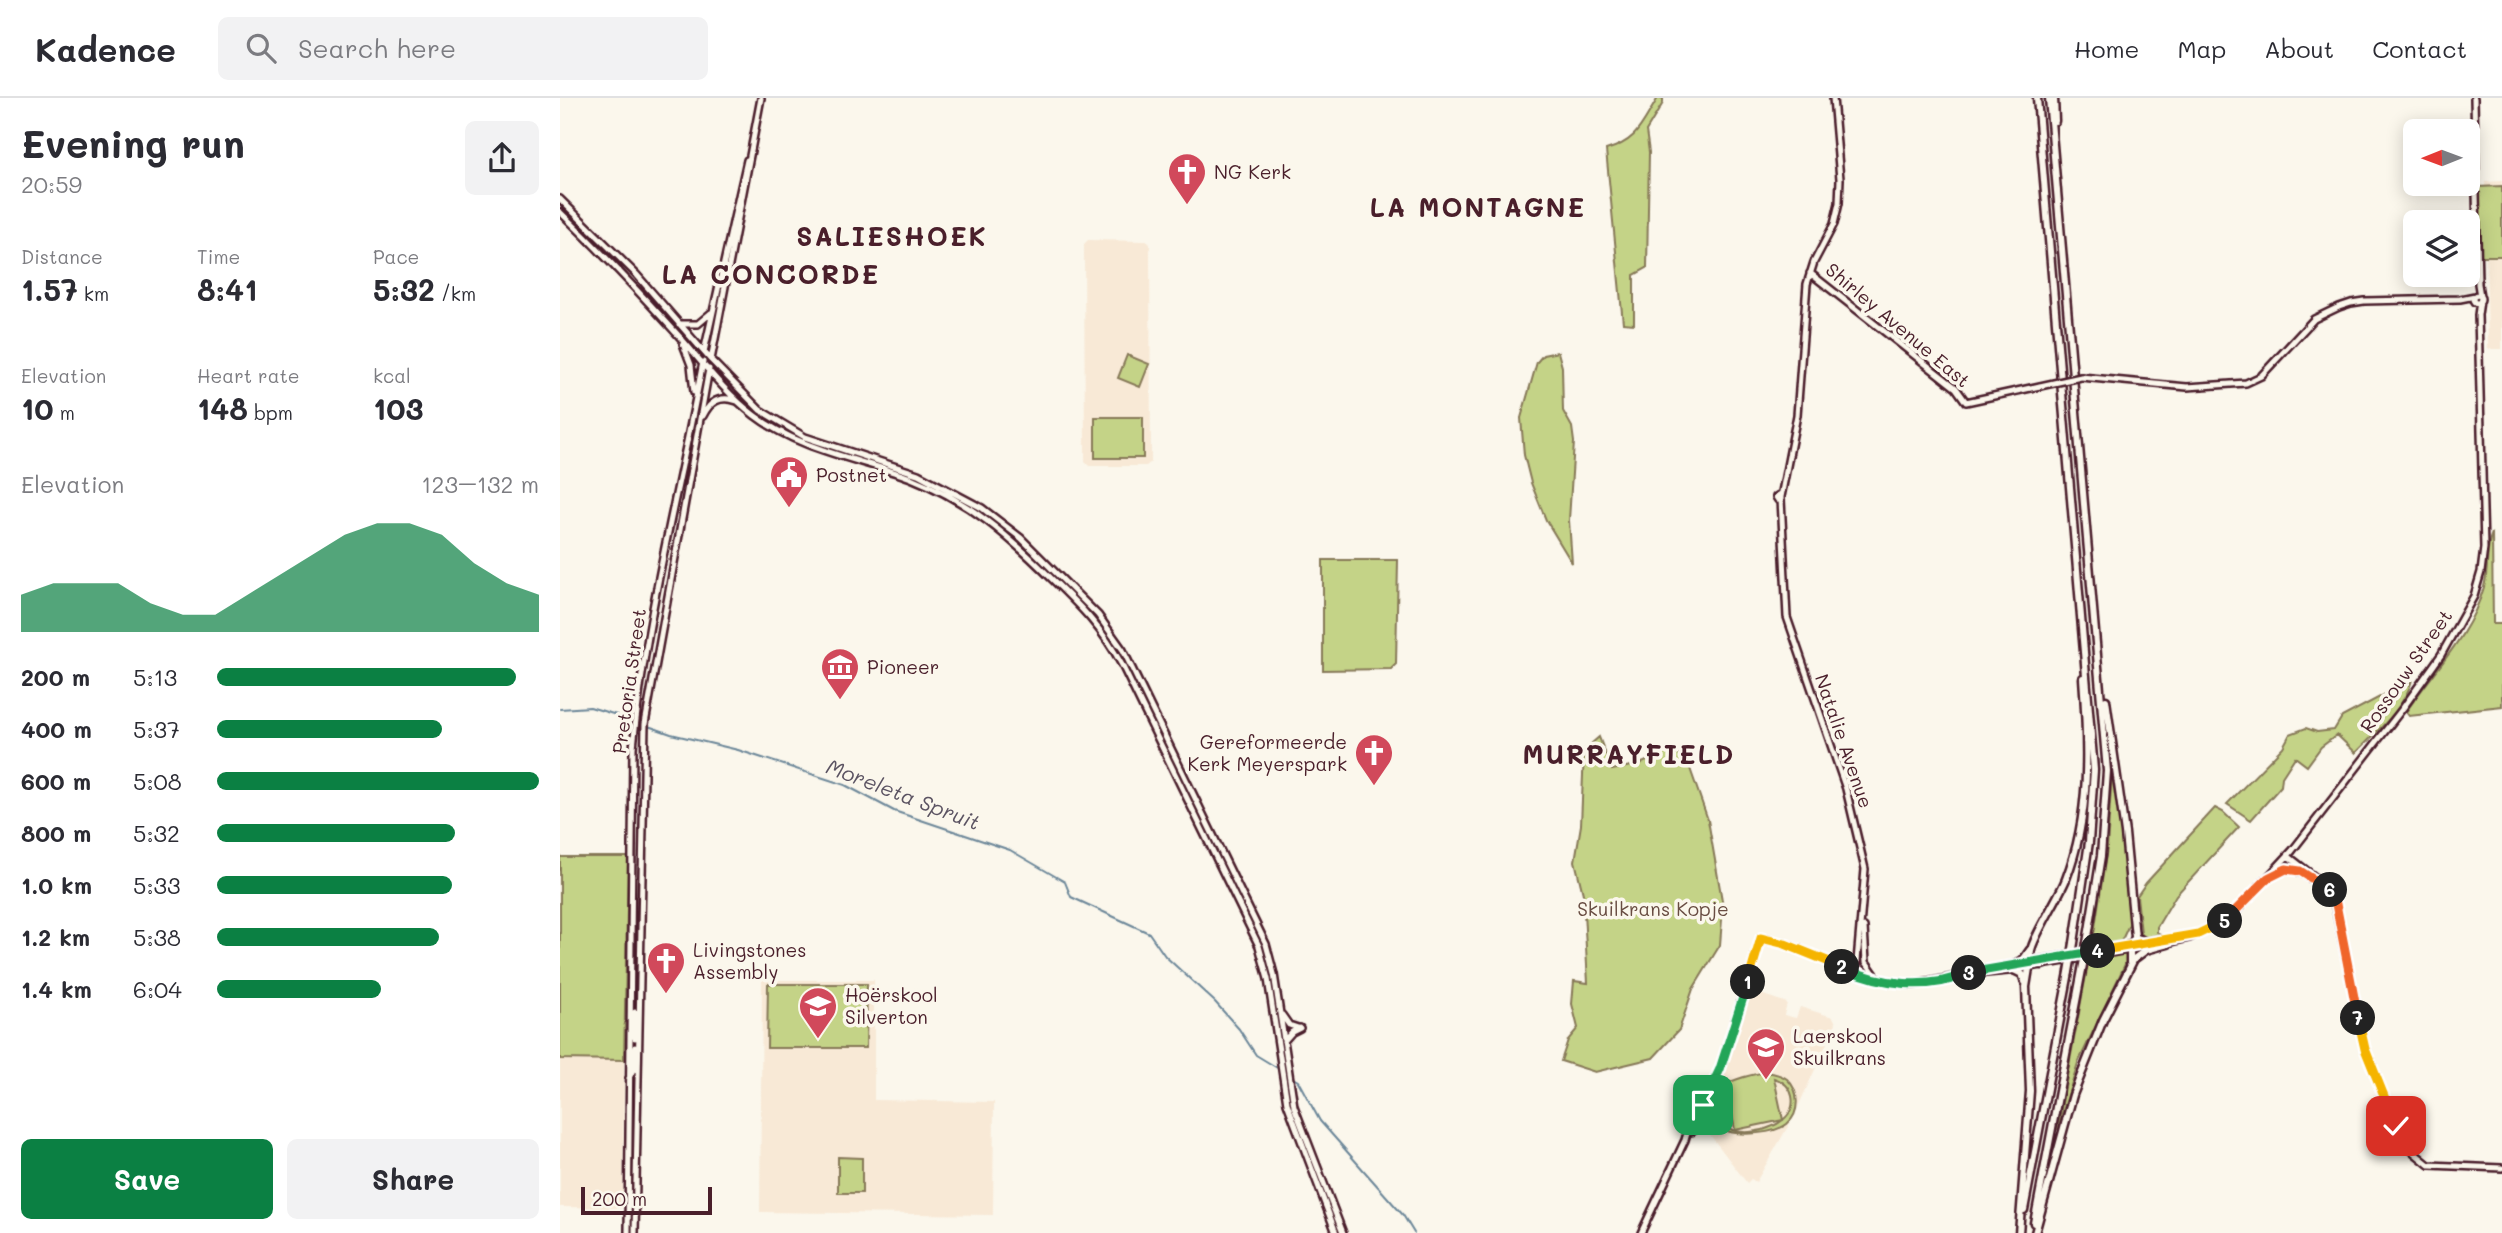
<!DOCTYPE html>
<html lang="en">
<head>
<meta charset="utf-8">
<style>
	:root { --surface:#fff; --page:#f2f2f3; --text:#2b2b33; --muted:#7c7c81; --line:#e1e1e2; --accent:#0b8043 }
	body { margin:0; font-family:Mali,sans-serif; background:var(--page); color:var(--text); height:100vh; display:flex; flex-direction:column; font-size:26px; white-space:nowrap }
	* { box-sizing:border-box; margin:0 }
	p { font-size:23px; color:var(--muted) }
	.icon { flex:none; width:38px; height:38px; fill:none; stroke:currentColor; stroke-width:2; stroke-linecap:round; stroke-linejoin:round }
	.map { position:relative; flex:1; overflow:hidden }
	.side { display:flex; flex-direction:column; background:var(--surface); width:560px }
	.side>* { flex:none }
	.needle { width:46px; rotate:269deg }
	.controls { position:absolute; left:1843px; top:21px; display:grid; gap:14px }
	.controls a { display:grid; place-items:center; width:77px; height:77px; border-radius:10px; background:var(--surface); box-shadow:0 4px 18px #0003; font-size:35px }
	.scale { position:absolute; left:21px; bottom:18px; width:131px; box-sizing:border-box; padding-left:7px; border:4px solid #4a1f2b; border-top:0; font-size:19px; line-height:24px; white-space:nowrap; color:#4a1f2b; -webkit-text-stroke:5px #fbf7ec; paint-order:stroke }
	.pin { position:absolute; display:grid; place-items:center; width:60px; height:60px; color:#fff; margin:-30px; border-radius:14px; box-shadow:0 4px 10px #0006 }
	.km { position:absolute; width:35px; height:35px; margin:-18px; border-radius:50%; background:#222; color:#fff; font-size:19px; line-height:35px; text-align:center }
	.round { display:grid; place-items:center; flex:none; width:74px; height:74px; border-radius:10px; background:var(--page) }
	.summary { display:flex; align-items:center; justify-content:space-between; height:119px; padding:0 21px }
	h1 { font-size:38px; font-weight:700; line-height:52px }
	.stats { display:grid; grid-template-columns:repeat(3,1fr); gap:10px; height:119px; padding:7px 21px }
	.stats div { display:grid; align-content:center }
	.stats b { font-size:30px; font-weight:700 }
	.stats small { font-size:19px; font-weight:400 }
	.stats p { font-size:19px }
	.chart { height:196px; padding:14px 21px }
	.chart p { display:flex; justify-content:space-between }
	.chart svg { width:100%; height:126px; margin-top:7px; fill:var(--accent); opacity:.7 }
	.button { display:flex; gap:14px; margin-top:auto; padding:14px 21px }
	.button a { flex:1; height:80px; border-radius:10px; background:var(--accent); color:#fff; font-size:28px; font-weight:700; line-height:80px; text-align:center }
	.button a+a { background:var(--page); color:var(--text) }
	ul { padding:0 21px; list-style:none; font-size:23px }
	li { display:grid; grid-template-columns:112px 84px 1fr; align-items:center; height:52px }
	li i { height:18px; border-radius:9px; background:var(--accent) }
	header { display:flex; align-items:center; gap:42px; box-sizing:border-box; height:98px; padding:0 35px; background:var(--surface); border-bottom:2px solid var(--line) }
	header strong { font-size:33px }
	nav { display:flex; gap:38px; margin-inline-start:auto; font-size:24px }
	.search { width:490px; height:63px; background:var(--page); display:flex; align-items:center; gap:18px; box-sizing:border-box; padding:0 24px; border-radius:10px; color:var(--muted); font-size:26px }
	main { display:flex; flex:1; min-height:0 }
	.map>svg:first-child { display:block }
</style>
</head>
<body>
<header>
<strong>Kadence</strong>
<div class="search"><svg class="icon" aria-label="search" viewBox="0 0 24 24"><circle cx="10" cy="10" r="6"/><path d="M15 15l6 6"/></svg>Search here</div>
<nav><a>Home</a><a>Map</a><a>About</a><a>Contact</a></nav>
</header>
<main>
<section class="side">
<div class="summary"><div><h1>Evening run</h1><p>20:59</p></div><a class="round"><svg class="icon" aria-label="share" viewBox="0 0 24 24"><path d="M12 15V3M7 8l5-5 5 5M5 13v7h14v-7"/></svg></a></div>
<div class="stats">
<div><p>Distance</p><b>1.57<small> km</small></b></div>
<div><p>Time</p><b>8:41</b></div>
<div><p>Pace</p><b>5:32<small> /km</small></b></div>
</div>
<div class="stats">
<div><p>Elevation</p><b>10<small> m</small></b></div>
<div><p>Heart rate</p><b>148<small> bpm</small></b></div>
<div><p>kcal</p><b>103</b></div>
</div>
<div class="chart"><p><span>Elevation</span>123–132 m</p>
<svg viewBox="0 0 160 44" preserveAspectRatio="none"><path d="M0 44V31L10 27L20 27L30 27L40 34L50 38L60 38L70 31L80 24L90 17L100 10L110 6L120 6L130 10L140 20L150 27L160 31V44z"/></svg>
</div>
<ul>
<li><b>200 m</b>5:13<i style="width:93%"></i></li>
<li><b>400 m</b>5:37<i style="width:70%"></i></li>
<li><b>600 m</b>5:08<i style="width:100%"></i></li>
<li><b>800 m</b>5:32<i style="width:74%"></i></li>
<li><b>1.0 km</b>5:33<i style="width:73%"></i></li>
<li><b>1.2 km</b>5:38<i style="width:69%"></i></li>
<li><b>1.4 km</b>6:04<i style="width:51%"></i></li>
</ul>
<div class="button"><a>Save</a><a>Share</a></div>
</section>
<div class="map">
<svg width="1942" height="1135" viewBox="0 0 1942 1135">
	<rect width="100%" height="100%" fill="#fbf7ec"/>
	<filter id="ink" filterUnits="userSpaceOnUse"><feTurbulence type="fractalNoise" baseFrequency=".0143" numOctaves="2"/><feDisplacementMap in="SourceGraphic" scale="14" xChannelSelector="R" yChannelSelector="G"/><feConvolveMatrix kernelMatrix="1 2 1 2 8 2 1 2 1" color-interpolation-filters="sRGB"/></filter>
	<g filter="url(#ink)">
		<path fill="#f8e9d6" d="M1942,83v168h-14l-3,-167z
			M528,142l59,1 3,3 1,218 -5,4h-57l-4,-4 -1,-218z
			M202,882h112v120l120,2 -1,113 -233,-3z
			M1192,893l35,12 -3,12 12,3 4,-11 33,10 3,6 -42,93 -38,66 -5,-3 -4,4 -43,-56 -1,-7 22,-45z
			M0,961l64,1 -1,148 -63,-1z"/>
		<path fill="#c4d387" stroke="#877959" stroke-width="2" fill-rule="evenodd" d="M1098,0h5v5l-17,28 3,21 -2,116 -13,7v49l-11,-1 -17,-173c32,-9 35,-25 52,-52z
			M1942,88v70h-24l-1,-69z
			M998,254l4,15 1,44 9,16 2,15 -5,78 3,43 -26,-43 -15,-37 -7,-28 -3,-37 16,-56 6,-7z
			M567,257l22,9 -9,23 -22,-9z
			M535,319h48v41h-48z
			M1932,435l1,91h9v82l-93,10 -3,-4c28,-42 64,-76 78,-125 5,-17 1,-38 8,-54z
			M763,462h75l-2,104 -5,5 -68,1z
			M1852,582c-7,28 -37,53 -56,73l-19,-18 -16,12 -14,19 -12,-9 -13,20 -1,9 -30,34 -24,-16 56,-57 7,-13 16,-6 11,4 17,-2 8,-13z
			M1039,639l13,33 28,-6 29,-13 17,6 22,63 15,86 -3,39 -27,44 -14,41 -26,28 -58,14 -34,-11 7,-21 10,-12 -6,-24 2,-23 14,2 -5,-89 -8,-33 6,-36 3,-75z
			M1553,661l11,77 7,84 -10,22 -29,5 15,-99z
			M1655,710l8,4 16,15 -63,68 -19,32v5l3,2 -15,4 -4,-5 -4,-37 9,-13z
			M0,759h68l-4,203 -64,-1z
			M1567,855l1,5 -50,105 -21,67 32,-171z
			M208,886h99l-1,64h-99z
			M1206,974c7,1 16,3 21,7 13,12 13,34 0,45 -13,10 -46,12 -60,7 -39,-41 6,-53 39,-59zM1214,980c9,3 16,9 18,18 6,28 -37,40 -56,35 -20,-5 -23,-30 -9,-43l8,42 48,-10z
			M278,1059l24,1v35h-24z"/>
		<g fill="none" stroke-linecap="round" stroke-linejoin="round">
			<path stroke="#6c8799" stroke-width="2" d="M0,611l30,-2 43,13
				M88,628l23,8 67,16 107,35 49,26 116,39 55,32 6,15 78,36 16,23 50,46 24,27 17,26 23,14
				M733,980l5,3 22,40 83,94 11,18"/>
			<defs>
				<path id="secondary" d="M1914,0l4,186 2,12
					M0,101l76,75 75,86 49,50 45,27 113,37 64,34 39,30 77,77 25,35 143,294 8,30 20,132 49,127
					M0,114c41,39 80,81 118,123 24,27 47,58 76,80 47,36 103,43 157,63 58,23 97,57 141,101 30,29 50,49 70,86l137,281 9,33 19,124 49,130
					M1250,175l146,115 10,14 74,-16
					M1913 201a4 4 0 1 1 8 0a4 4 0 1 1-8 0Z
					M119,226h19l13,-11
					M123,246l8,21 3,27
					M144,254l43,-192
					M151,262l50,-262
					M1521,279l106,10 59,-4 15,-7 53,-57 25,-12 12,-4 13,-2 96,-2 15,-3
					M143,318c7,-15 17,-21 34,-15
					M1219,397l2,3 -3,2 -2,-3z
					M1221,399l16,-82 10,-131 7,-22 20,-38 5,-21 1,-24 -7,-81
					M1221,401l6,118 59,172 19,80 -9,104
					M1728,758l37,29 8,11 32,153 31,77 16,25 17,14 73,3
					M1714,776c17,-10 26,-2 41,7
					M1304,829l2,35 12,17
					M1604,846l25,-6 41,-20 62,-67 111,-143 38,-53 33,-59 7,-24 3,-24 -6,-233 2,-14
					M1404,877l44,-4 142,-25
					M722,917l7,10 9,3
					M75,940v-26
					M724,943l8,-9 8,-4
					M69,980l4,-8 2,-23
					M1127 1030a4 4 0 1 1 8 0a4 4 0 1 1-8 0Z
					M1135,1028l25,-57 41,-131 31,8 64,27 34,9 23,3 120,-24 158,-26
					M68,1135l5,-485c12,-130 46,-258 70,-386
					M75,1135l10,-509 64,-355
					M1081,1135l44,-93 3,-10"/>
				<path id="highway" d="M1477,0l57,672 -5,72 -15,101
					M1489,0l58,673 -6,85 -14,87
					M1494,0l1,23
					M1546,602l19,133 10,104 -5,13v13
					M1575,839l11,5
					M1454,867l9,-5 7,-10
					M1482,867l-9,-4c-2,-4 -3,-6 -2,-10 1,-12 29,-56 35,-72 25,-64 22,-134 17,-201
					M1454,872l8,4 3,8
					M1464,1112l45,-238
					M1474,1125l48,-253
					M1459,1135l11,-142 -4,-104 4,-25
					M1475,1135l38,-138 30,-75 31,-61 12,-9 22,-6"/>
			</defs>
			<use href="#secondary" stroke="#4a1f2b" stroke-width="10"/>
			<use href="#highway" stroke="#4a1f2b" stroke-width="11"/>
			<use href="#secondary" stroke="#fbf7ec" stroke-width="5"/>
			<use href="#highway" stroke="#fbf7ec" stroke-width="6"/>
			<defs>
				<path id="secondary-bridge" d="M1480,288l41,-9"/>
				<path id="highway-bridge" d="M1522,872l5,-27
					M1509,874l5,-29"/>
			</defs>
			<use href="#secondary-bridge" stroke="#4a1f2b" stroke-width="10" stroke-linecap="butt"/>
			<use href="#highway-bridge" stroke="#4a1f2b" stroke-width="11" stroke-linecap="butt"/>
			<use href="#secondary-bridge" stroke="#fbf7ec" stroke-width="5"/>
			<use href="#highway-bridge" stroke="#fbf7ec" stroke-width="6"/>
		</g>
	</g>
	<g fill="none" stroke-linecap="round" stroke-linejoin="round" filter="url(#ink)">
		<defs>
			<path id="split-1" d="M1143,1007l17,-36 28,-87"/>
			<path id="split-2" d="M1188,884l13,-44 24,6 57,23"/>
			<path id="split-3" d="M1282,869c40,18 85,24 127,6"/>
			<path id="split-4" d="M1409,875l129,-22"/>
			<path id="split-5" d="M1538,853l100,-17 27,-13"/>
			<path id="split-6" d="M1665,823l43,-43 18,-9 14,2 30,19"/>
			<path id="split-7" d="M1770,792l6,14 22,114"/>
			<path id="split-8" d="M1798,920l7,31 31,77"/>
		</defs>
		<use href="#split-1" stroke="#fff" stroke-width="14"/>
		<use href="#split-2" stroke="#fff" stroke-width="14"/>
		<use href="#split-3" stroke="#fff" stroke-width="14"/>
		<use href="#split-4" stroke="#fff" stroke-width="14"/>
		<use href="#split-5" stroke="#fff" stroke-width="14"/>
		<use href="#split-6" stroke="#fff" stroke-width="14"/>
		<use href="#split-7" stroke="#fff" stroke-width="14"/>
		<use href="#split-8" stroke="#fff" stroke-width="14"/>
		<use href="#split-1" stroke="#22a559" stroke-width="9"/>
		<use href="#split-2" stroke="#f5b400" stroke-width="9"/>
		<use href="#split-3" stroke="#22a559" stroke-width="9"/>
		<use href="#split-4" stroke="#22a559" stroke-width="9"/>
		<use href="#split-5" stroke="#f5b400" stroke-width="9"/>
		<use href="#split-6" stroke="#f0652b" stroke-width="9"/>
		<use href="#split-7" stroke="#f0652b" stroke-width="9"/>
		<use href="#split-8" stroke="#f5b400" stroke-width="9"/>
	</g>
	<defs>
		<symbol id="church-pin" viewBox="-11 -11 22 30"><path d="M0 17L-7.5 6A9.5 9.5 0 1 1 7.5 6Z" fill="#d1495b" stroke="#fbf7ec"/><path d="M-1.2-6h2.4v3.5h3.3v2.4h-3.3V6h-2.4V-.1h-3.3v-2.4h3.3Z" fill="#fff"/></symbol>
		<symbol id="civic-pin" viewBox="-11 -11 22 30"><path d="M0 17L-7.5 6A9.5 9.5 0 1 1 7.5 6Z" fill="#d1495b" stroke="#fbf7ec"/><path d="M-.6-6.5H3V-4.5H.6V-3L4-1V1h2V6H-6V1h2V-1L-.6-3ZM-1.2 2.5V6h2.4V2.5Z" fill="#fff"/></symbol>
		<symbol id="museum-pin" viewBox="-11 -11 22 30"><path d="M0 17L-7.5 6A9.5 9.5 0 1 1 7.5 6Z" fill="#d1495b" stroke="#fbf7ec"/><path d="M0-6L6-3V-2H-6V-3ZM-5-1h2V3h-2ZM-1-1h2V3h-2ZM3-1h2V3H3ZM-6 4H6V6H-6Z" fill="#fff"/></symbol>
		<symbol id="school-pin" viewBox="-11 -11 22 30"><path d="M0 17L-7.5 6A9.5 9.5 0 1 1 7.5 6Z" fill="#d1495b" stroke="#fbf7ec"/><path d="M0-5L7-2L0 1L-7-2ZM-4 1L0 2.5L4 1V4Q0 6-4 4Z" fill="#fff"/></symbol>
	</defs>
	<g fill-rule="evenodd">
		<use href="#church-pin" x="605" y="52" width="44" height="60"/>
		<use href="#civic-pin" x="207" y="355" width="44" height="60"/>
		<use href="#museum-pin" x="258" y="547" width="44" height="60"/>
		<use href="#church-pin" x="792" y="633" width="44" height="60"/>
		<use href="#church-pin" x="84" y="841" width="44" height="60"/>
		<use href="#school-pin" x="236" y="886" width="44" height="60"/>
		<use href="#school-pin" x="1184" y="927" width="44" height="60"/>
	</g>
	<g text-anchor="middle" stroke-width="7" stroke-linejoin="round" paint-order="stroke">
		<g font-size="19" fill="#4a1f2b" stroke="#fbf7ec" text-anchor="start">
			<text x="654" y="81">NG Kerk</text>
			<text x="256" y="384">Postnet</text>
			<text x="307" y="576">Pioneer</text>
			<text x="787" y="651" text-anchor="end">Gereformeerde<tspan x="787" dy="22">Kerk Meyerspark</tspan></text>
			<text x="133" y="859">Livingstones<tspan x="133" dy="22">Assembly</tspan></text>
			<text x="285" y="904">Hoërskool<tspan x="285" dy="22">Silverton</tspan></text>
			<text x="1233" y="945">Laerskool<tspan x="1233" dy="22">Skuilkrans</tspan></text>
		</g>
		<g font-size="19" fill="#4a1f2b" stroke="#fbf7ec">
			<text transform="translate(1338 227) rotate(40)" y="7">Shirley Avenue East</text>
			<text transform="translate(1846 573) rotate(-55)" y="7">Rossouw Street</text>
			<text transform="translate(69 583) rotate(-82)" y="7">Pretoria Street</text>
			<text transform="translate(1284 643) rotate(71)" y="7">Natalie Avenue</text>
		</g>
		<g font-size="19" fill="#684c42" stroke="#fbf7ec">
			<text x="1093" y="818">Skuilkrans Kopje</text>
		</g>
		<g font-size="21" font-style="italic" fill="#5b5362" stroke="#fbf7ec">
			<text transform="translate(343 697) rotate(21)" y="7">Moreleta Spruit</text>
		</g>
		<g font-size="26" font-weight="bold" letter-spacing="2" fill="#4a1f2b" stroke="#fbf7ec">
			<text x="918" y="119">LA MONTAGNE</text>
			<text x="332" y="148">SALIESHOEK</text>
			<text x="211" y="186">LA CONCORDE</text>
			<text x="1069" y="666">MURRAYFIELD</text>
		</g>
	</g>
</svg>
<div class="controls">
<a><svg class="needle" viewBox="-14 -14 28 28"><path d="M0-13l5 13h-10z" fill="#e53935"/><path d="M0 13l5-13h-10z" fill="#7c7c81"/></svg></a>
<a><svg class="icon" aria-label="layers" viewBox="0 0 24 24"><path d="M12 4l9 5-9 5-9-5zM3 14l9 5 9-5"/></svg></a>
</div>
<div class="scale">200 m</div>
<div class="pin" style="left:1143px;top:1007px;background:#1e9e55"><svg class="icon" aria-label="arrive" viewBox="0 0 24 24"><path d="M6 21V4h12l-3 4 3 4H6"/></svg></div>
<div class="pin" style="left:1836px;top:1028px;background:#d93025"><svg class="icon" aria-label="check" viewBox="0 0 24 24"><path d="M5 12l5 5 9-10"/></svg></div>
<b class="km" style="left:1188px;top:884px">1</b>
<b class="km" style="left:1282px;top:869px">2</b>
<b class="km" style="left:1409px;top:875px">3</b>
<b class="km" style="left:1538px;top:853px">4</b>
<b class="km" style="left:1665px;top:823px">5</b>
<b class="km" style="left:1770px;top:792px">6</b>
<b class="km" style="left:1798px;top:920px">7</b>
</div>
</main>
</body>
</html>
